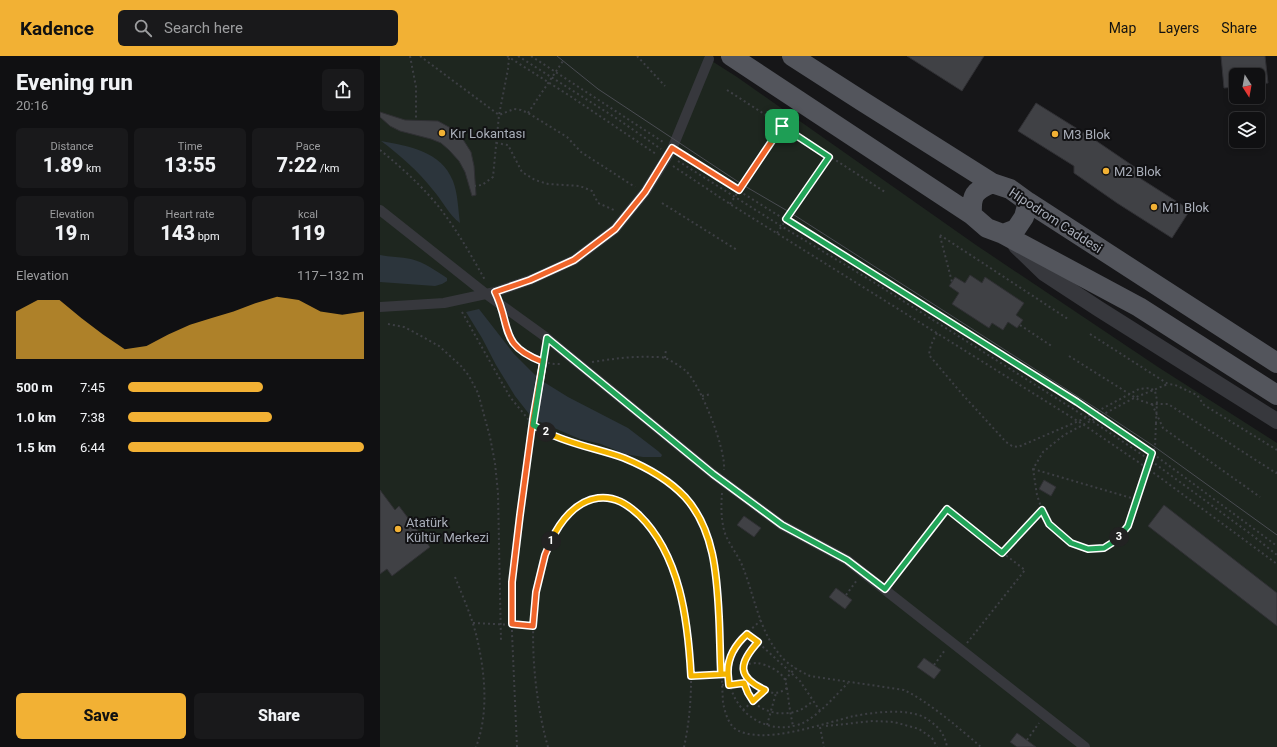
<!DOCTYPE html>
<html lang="en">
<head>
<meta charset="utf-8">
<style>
	:root { --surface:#101012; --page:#19191b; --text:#f1f3f6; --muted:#9c9d9f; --line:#303032; --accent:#f2b134 }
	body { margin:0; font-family:Roboto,sans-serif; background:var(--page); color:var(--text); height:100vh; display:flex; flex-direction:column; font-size:15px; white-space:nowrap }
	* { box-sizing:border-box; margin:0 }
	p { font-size:13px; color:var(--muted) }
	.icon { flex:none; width:22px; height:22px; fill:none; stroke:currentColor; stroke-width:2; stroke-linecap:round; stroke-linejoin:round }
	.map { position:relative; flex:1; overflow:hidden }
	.drawer { display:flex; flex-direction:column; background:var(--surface); width:380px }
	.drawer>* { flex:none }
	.needle { width:26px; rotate:169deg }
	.tools { position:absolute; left:849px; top:12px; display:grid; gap:8px }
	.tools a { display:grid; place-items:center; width:36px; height:36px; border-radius:6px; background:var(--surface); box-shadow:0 2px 6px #0003,0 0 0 1px var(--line); font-size:20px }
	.pin { position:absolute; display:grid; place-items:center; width:34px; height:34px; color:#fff; margin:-17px; border-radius:8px; box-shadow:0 2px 6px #0006 }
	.km { position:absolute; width:20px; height:20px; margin:-10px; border-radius:50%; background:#222; color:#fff; font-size:11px; line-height:20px; text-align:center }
	.round { display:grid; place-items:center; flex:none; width:42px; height:42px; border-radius:6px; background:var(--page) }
	.overview { display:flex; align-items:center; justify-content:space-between; height:68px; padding:0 16px }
	h1 { font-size:22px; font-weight:800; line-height:30px }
	.figures { display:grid; grid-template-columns:repeat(3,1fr); gap:6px; height:68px; padding:4px 16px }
	.figures div { display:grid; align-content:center; border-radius:6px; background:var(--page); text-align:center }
	.figures b { font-size:20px; font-weight:800 }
	.figures small { font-size:11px; font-weight:400 }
	.figures p { font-size:11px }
	.chart { height:112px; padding:8px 16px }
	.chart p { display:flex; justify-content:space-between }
	.chart svg { width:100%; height:72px; margin-top:4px; fill:var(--accent); opacity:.7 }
	.cta { display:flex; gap:8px; margin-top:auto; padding:8px 16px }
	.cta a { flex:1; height:46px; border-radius:6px; background:var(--accent); color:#111; font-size:16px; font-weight:800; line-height:46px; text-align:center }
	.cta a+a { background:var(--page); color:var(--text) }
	ul { padding:0 16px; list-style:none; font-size:13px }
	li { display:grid; grid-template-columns:64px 48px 1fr; align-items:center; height:30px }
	li i { height:10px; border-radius:5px; background:var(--accent) }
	header { display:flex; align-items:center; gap:24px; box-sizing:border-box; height:56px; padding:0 20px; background:var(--accent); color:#111 }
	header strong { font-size:19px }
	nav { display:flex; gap:22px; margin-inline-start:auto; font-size:14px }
	.search { width:280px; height:36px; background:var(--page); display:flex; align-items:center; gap:10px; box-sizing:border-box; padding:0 14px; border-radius:6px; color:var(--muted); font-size:15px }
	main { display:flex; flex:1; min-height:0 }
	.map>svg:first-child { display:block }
</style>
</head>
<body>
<header>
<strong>Kadence</strong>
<div class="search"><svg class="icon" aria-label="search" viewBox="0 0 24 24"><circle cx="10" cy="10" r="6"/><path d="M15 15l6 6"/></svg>Search here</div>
<nav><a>Map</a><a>Layers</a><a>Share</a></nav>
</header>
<main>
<section class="drawer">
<div class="overview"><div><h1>Evening run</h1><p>20:16</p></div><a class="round"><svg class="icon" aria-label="share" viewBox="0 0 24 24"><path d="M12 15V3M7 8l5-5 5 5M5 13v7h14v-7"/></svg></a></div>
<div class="figures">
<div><p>Distance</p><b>1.89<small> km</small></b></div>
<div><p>Time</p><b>13:55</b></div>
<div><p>Pace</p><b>7:22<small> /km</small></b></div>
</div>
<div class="figures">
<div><p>Elevation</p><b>19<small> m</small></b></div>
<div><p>Heart rate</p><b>143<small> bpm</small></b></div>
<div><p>kcal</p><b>119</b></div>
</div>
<div class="chart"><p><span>Elevation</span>117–132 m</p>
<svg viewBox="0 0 160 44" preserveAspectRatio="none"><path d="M0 44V15L10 8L20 8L30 19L40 29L50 38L60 36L70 29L80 23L90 19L100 15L110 10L120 6L130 8L140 15L150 17L160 15V44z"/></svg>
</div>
<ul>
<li><b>500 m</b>7:45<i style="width:57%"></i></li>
<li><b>1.0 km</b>7:38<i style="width:61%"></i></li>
<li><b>1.5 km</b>6:44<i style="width:100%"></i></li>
</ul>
<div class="cta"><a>Save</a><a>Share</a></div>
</section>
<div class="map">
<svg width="897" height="691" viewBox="0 0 897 691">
	<rect width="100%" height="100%" fill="#161618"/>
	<path fill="#1e261f" d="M0,0h324l33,21 239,168 182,122 119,76v304h-897z"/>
	<path fill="#2c353c" d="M1,85c28,5 60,10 72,40 5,13 5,28 7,42 -11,-8 -18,-23 -27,-33 -15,-19 -33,-35 -52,-49z
		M0,199c10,2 21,2 31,4 13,3 25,12 36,19v3l-5,3 -7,2 -55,-4z
		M99,253l35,45 25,25 29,18 60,31 30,23 4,4 -1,2h-18l-18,-3 -24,-10 -21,-5 -47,-20 -18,-23 -19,-31 -14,-27 -16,-26z"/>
	<path fill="#161618" d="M156,320l7,5 -6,41 -4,-3 -3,-4z"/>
	<path fill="#404145" stroke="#303034" d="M527,0h77l-22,35z
		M841,0h44l3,27 -10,1v-9h-22v12l-12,1z
		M656,47l56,35 47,32 -4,5 55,35 -18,28 -55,-35 -43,-30v-7l-56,-35z
		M0,56l25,8 33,1 18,10 8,10 7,11 3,14 2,29 -4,1 -7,-24 -6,-11 -10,-11 -8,-7 -10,-4 -31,-8 -10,-5 -10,-9z
		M590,219l12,8 3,-6 39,26 -8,12 7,5 -6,8 -9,-6 -5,8 -11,-7 -3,5 -37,-24 7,-11 -10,-7 3,-4 3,-5 10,6z
		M664,424l12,7 -5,9 -12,-7z
		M0,434l15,20 4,-4 31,41 -38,29 -5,-7 -7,5z
		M784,449l113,88v33l-129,-100z
		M364,460l17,12 -7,9 -17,-12z
		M456,532l16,12 -7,9 -16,-12z
		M544,602l17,12 -7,9 -17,-12z
		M637,677l7,5 12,9h-19l-7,-5z"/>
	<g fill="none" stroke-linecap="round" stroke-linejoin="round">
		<path stroke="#3d3f44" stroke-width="2" stroke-dasharray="2 3" stroke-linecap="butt" d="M30,0l6,31v33
			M40,0l79,59 15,-6 7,1 7,3 39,24 14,15 54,35
			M127,0l63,40 86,58
			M138,0l101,64 42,29
			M151,0l132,86
			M257,0l28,30
			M347,34l158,102
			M148,57l35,-52
			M116,87l12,2 14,27 13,8 13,4 32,2 12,5 6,12 16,7
			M0,94c21,17 42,36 59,57 18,23 32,48 46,73
			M300,98l397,248 75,51 125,93
			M298,105l103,65 89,54 222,141 58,39 102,75 25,20
			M293,110l57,38 354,221 63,43 130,96
			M94,130l8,-1 11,-8 6,-62 9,-46 1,-12
			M282,147l75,47
			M350,148l52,-78
			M397,177l52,-76
			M560,179l128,84
			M560,180l12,46
			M82,256l48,85 23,28 15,9 75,24 26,12 20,12 16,15 14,20 9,22 6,22 3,16 6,126c2,8 4,18 11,25 26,19 90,-5 120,-12 16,-3 33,-5 49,-4 10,1 20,3 28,10 9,6 14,14 16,25
			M124,265c1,5 2,10 5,15 8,20 34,29 53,28
			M8,268l16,3 8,4 27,15 22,20 8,10 9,17 12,44 5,26 3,30 3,149
			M640,269l33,22
			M710,278l78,50 7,1 22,10 7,10 73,45
			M689,300l70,44 12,4h17l108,69 1,-1
			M285,302l1,-9
			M212,306c21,-3 39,-6 61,-5 4,0 9,0 12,1 6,2 16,9 21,13 15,15 40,78 38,99
			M322,340l9,-2
			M772,348l11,24 97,69
			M776,367l-1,24 -27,79 -13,15 -11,7 -16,1 -17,-6 -22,-19 -7,-14 -5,-15 -4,-26 10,-17 21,-17 70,-37 34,-14
			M653,413l105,31
			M342,437c-1,12 -1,25 2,37 3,12 13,23 18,35 12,29 17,66 38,90 7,9 19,16 30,21l94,14c25,12 55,38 77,57
			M75,521c8,20 17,40 22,61 8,35 12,75 -1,109
			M511,526l56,-73 56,44
			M466,539l11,-15
			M381,564c-10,10 -25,21 -30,34 -3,8 -3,16 -2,24 3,30 29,52 59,49 5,-1 11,-2 15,-4 16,-8 33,-28 45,-40
			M93,567l60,3
			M367,578l16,13 37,34 20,30
			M587,587l58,-73 -22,-17 39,-43
			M364,609l3,-9 11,-14
			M554,609l11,-15
			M364,619c1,8 2,18 7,24 11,14 33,18 49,11 5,-2 9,-6 13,-9
			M311,620l37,-2
			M405,624l10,-12
			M342,629l28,-3
			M407,632c-4,3 -8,5 -13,5 -8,-1 -27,-10 -30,-18 -1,-4 -1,-7 0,-10 4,-1 9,-2 13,-2 9,1 24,8 28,17 2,5 2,11 3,15 1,11 3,21 5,31
			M363,654l22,-20
			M387,669l9,-32
			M446,670l47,-5 21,1 25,7 13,9 5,9
			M440,671l4,20
			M647,684l12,-17
			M137,691l-5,-114v-51l8,-67 19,-136 6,-30
			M168,691c-18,-62 -28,-182 20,-232 12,-12 27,-19 43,-17 14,2 25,14 34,24 47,54 54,158 39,225"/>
		<path stroke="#37383d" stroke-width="10" d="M0,154l106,84 61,44 166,136 69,51 65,35 238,187
			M0,251l64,-4 51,-11 35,-12 44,-20 41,-31 30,-37 27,-43 37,-90"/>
		<path stroke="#37383d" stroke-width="16" d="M636,190l28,27 55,36 178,112"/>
		<path stroke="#53555c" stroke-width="20" d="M351,0l241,159 15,13 16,6 136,73 138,88
			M412,0l70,45 130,82 18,6 18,13 249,161
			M592,159c-1,-20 2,-24 20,-32
			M623,178l13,-5 8,-12 4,-15"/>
		<path stroke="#4a4c52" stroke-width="1" d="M177,0l41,33 145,96 48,28 314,201 50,33 122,88"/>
		<path stroke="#3d3f44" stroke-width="2" stroke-dasharray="2 3" stroke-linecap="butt" d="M557,277c-4,7 -7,13 -8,22l33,39 44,48 6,4 6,1 63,-27 58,-31 11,-1 5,3 2,9 -1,23"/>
	</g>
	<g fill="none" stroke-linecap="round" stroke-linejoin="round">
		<defs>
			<path id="split-1" d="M171,485l-6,14 -9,37 -3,34 -21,-2v-42l8,-67 13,-96 10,-57c-45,-17 -31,-35 -48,-70l35,-12 44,-20 41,-31 30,-37 27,-44 67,42 43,-64"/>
			<path id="split-2" d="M166,376c23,12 53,17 78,26 22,9 44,21 61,39 29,32 32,78 34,120 1,19 1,38 2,57h7c-1,-16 8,-30 19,-40l11,8c-20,22 -21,35 7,48l-12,11 -5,-8 -4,-10 -15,2 -1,-11 -37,2c-3,-56 -11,-121 -52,-161 -12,-11 -24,-19 -41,-17 -22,3 -38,23 -47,43"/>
			<path id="split-3" d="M166,376l-13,-7 14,-87 166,136 69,51 65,35 38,29 62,-80 55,44 40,-43 7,14 22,19 17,6 16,-1 11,-7 4,-4"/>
			<path id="split-4" d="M402,70l47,31 -43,62 291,183 75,51 -24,73 -9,11"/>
		</defs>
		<use href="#split-1" stroke="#fff" stroke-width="8"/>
		<use href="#split-2" stroke="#fff" stroke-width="8"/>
		<use href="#split-3" stroke="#fff" stroke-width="8"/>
		<use href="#split-4" stroke="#fff" stroke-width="8"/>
		<use href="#split-1" stroke="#f0652b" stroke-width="5"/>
		<use href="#split-2" stroke="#f5b400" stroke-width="5"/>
		<use href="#split-3" stroke="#22a559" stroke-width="5"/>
		<use href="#split-4" stroke="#22a559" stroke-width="5"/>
	</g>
	<g fill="#f2b134" stroke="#111113" stroke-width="1.5">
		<circle cx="62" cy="77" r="4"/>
		<circle cx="675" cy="78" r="4"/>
		<circle cx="726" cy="115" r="4"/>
		<circle cx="774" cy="151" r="4"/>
		<circle cx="18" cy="473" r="4"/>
	</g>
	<g text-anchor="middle" stroke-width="4" stroke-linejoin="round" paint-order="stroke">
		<g font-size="13" fill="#a8adb8" stroke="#111113" text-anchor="start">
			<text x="70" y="82">Kır Lokantası</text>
			<text x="683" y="83">M3 Blok</text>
			<text x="734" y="120">M2 Blok</text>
			<text x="782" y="156">M1 Blok</text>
			<text x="26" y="471">Atatürk<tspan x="26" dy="15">Kültür Merkezi</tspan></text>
		</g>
		<g font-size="13" fill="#a8adb8" stroke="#111113">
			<text transform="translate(676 164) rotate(33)" y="5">Hipodrom Caddesi</text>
		</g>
	</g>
</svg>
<div class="tools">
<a><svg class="needle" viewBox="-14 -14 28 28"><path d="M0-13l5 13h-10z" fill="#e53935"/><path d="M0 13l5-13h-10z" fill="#9c9d9f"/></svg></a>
<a><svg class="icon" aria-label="layers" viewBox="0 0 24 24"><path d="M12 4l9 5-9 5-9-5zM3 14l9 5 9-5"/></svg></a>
</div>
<div class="pin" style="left:402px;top:70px;background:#1e9e55"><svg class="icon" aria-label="arrive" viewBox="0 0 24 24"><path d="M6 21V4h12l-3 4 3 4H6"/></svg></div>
<b class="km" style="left:171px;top:485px">1</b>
<b class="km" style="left:166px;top:376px">2</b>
<b class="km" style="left:739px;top:481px">3</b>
</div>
</main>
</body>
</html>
